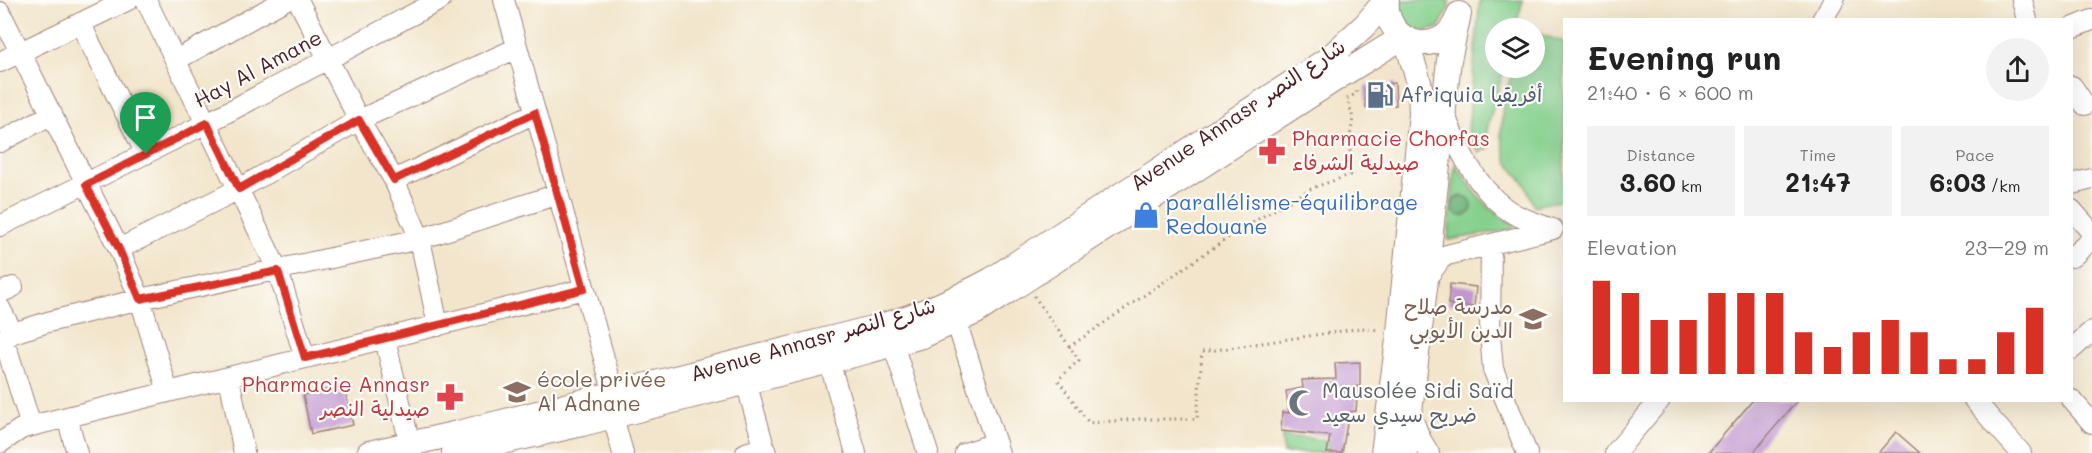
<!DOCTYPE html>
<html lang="en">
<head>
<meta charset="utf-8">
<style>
	:root { --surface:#fff; --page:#f2f2f2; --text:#222; --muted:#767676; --accent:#d93025 }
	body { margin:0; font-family:Mali,"Playpen Sans Arabic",sans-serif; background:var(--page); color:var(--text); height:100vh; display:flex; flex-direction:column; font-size:22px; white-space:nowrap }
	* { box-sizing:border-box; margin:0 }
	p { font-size:20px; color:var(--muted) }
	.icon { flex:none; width:33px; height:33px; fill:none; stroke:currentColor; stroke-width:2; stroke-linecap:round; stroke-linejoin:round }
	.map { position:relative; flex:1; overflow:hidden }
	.side { position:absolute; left:1563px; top:18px; width:510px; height:384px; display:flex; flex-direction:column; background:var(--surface); border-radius:0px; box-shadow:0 6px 24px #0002 }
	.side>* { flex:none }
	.buttons { position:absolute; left:1485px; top:18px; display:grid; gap:12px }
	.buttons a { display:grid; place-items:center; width:60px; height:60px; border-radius:50%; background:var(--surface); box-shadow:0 6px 24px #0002; font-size:30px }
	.pin { position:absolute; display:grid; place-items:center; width:51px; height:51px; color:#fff; margin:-62px -26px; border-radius:50% 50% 50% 0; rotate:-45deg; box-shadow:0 0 6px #0007 }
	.pin .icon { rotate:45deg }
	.round { display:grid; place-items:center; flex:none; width:63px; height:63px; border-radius:32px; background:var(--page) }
	.head { display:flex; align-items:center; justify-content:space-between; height:102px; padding:0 24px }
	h1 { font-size:33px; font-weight:700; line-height:45px }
	.stats { display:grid; grid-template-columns:repeat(3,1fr); gap:9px; height:102px; padding:6px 24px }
	.stats div { display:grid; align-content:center; border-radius:0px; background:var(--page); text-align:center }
	.stats b { font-size:26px; font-weight:700 }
	.stats small { font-size:16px; font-weight:400 }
	.stats p { font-size:16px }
	.chart { height:168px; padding:12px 24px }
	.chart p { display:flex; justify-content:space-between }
	.chart svg { width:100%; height:108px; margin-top:6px; stroke:var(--accent); stroke-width:6 }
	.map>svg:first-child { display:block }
</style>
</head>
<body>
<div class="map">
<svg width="2092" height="453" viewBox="0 0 2092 453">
	<rect width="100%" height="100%" fill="#fdfcf7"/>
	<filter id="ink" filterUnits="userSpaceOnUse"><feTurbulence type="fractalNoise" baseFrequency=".0167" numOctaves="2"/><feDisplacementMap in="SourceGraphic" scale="12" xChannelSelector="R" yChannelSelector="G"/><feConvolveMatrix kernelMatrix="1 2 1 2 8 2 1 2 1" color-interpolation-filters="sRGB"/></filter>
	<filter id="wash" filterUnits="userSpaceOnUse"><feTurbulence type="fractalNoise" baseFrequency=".008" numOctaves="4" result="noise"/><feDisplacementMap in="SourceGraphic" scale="24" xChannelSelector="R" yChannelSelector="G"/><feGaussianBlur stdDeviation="1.35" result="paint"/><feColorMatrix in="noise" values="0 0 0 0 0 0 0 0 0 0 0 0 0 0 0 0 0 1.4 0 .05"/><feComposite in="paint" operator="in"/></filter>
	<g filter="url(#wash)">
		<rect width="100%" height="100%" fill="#f2e5cb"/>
		<path fill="#85d08d" stroke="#68785c" stroke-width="1.5" d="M1398,0h51v9l-11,19 -21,5 -18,-14z
			M1480,0h43l-8,28h-19v40h8l-17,61 2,19 -10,5 -11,-23z
			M1535,33l29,9v158l-30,6 -9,-22 -18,-22 -6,-26 2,-35 11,-33h20z
			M1455,164c17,25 31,46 58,60l1,5 -66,11z
			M1282,436l54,5v2l8,1 -2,9 -14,-2 -1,2h-44z"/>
		<path fill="#6cb278" stroke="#5b6852" stroke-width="1.5" d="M1452 206a10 10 0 1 1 20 0a10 10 0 1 1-20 0Z"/>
		<g id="blocks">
			<path fill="#c196d1" d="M1395,83l1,22 -30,3 -1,-22z
				M1450,284l26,3 -2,20 -26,-3z
				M1360,362v24h-2l-2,25 -7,1 -7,41h-15l3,-17 -49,-5 1,-19 7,1 -3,-22 17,-3 -1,-8 34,-1 -1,-16z
				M344,386l9,39 -42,9 -8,-39z
				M1753,400h45l-45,53h-45z
				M1896,432l24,21h-42z"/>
		</g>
	</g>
	<g filter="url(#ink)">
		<use href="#blocks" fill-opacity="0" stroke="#9e827b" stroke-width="1.5"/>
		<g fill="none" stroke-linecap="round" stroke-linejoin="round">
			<defs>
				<path id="minor" d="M146,0l132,271 27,87
					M298,0l61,120 35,60 26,59 18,87
					M504,0l110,394 2,21v13l7,25
					M2022,0l5,20
					M0,12l119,237 21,50 28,93
					M1822,20l12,-20
					M80,23l66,131
					M2072,28l20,-8
					M176,60l109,-60
					M0,62l128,-62
					M2072,86l13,19
					M1444,111c11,34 32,75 61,97 14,11 32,15 47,21
					M0,142l52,-28
					M394,180l141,-67
					M2072,184l20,-5
					M2072,210l20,23
					M0,226l207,-103 233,-123
					M1491,244l-1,91 3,34 34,84
					M119,249l120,-60 120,-69 158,-72
					M2072,257l20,-18
					M1426,279l15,-20 6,-4 106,-26
					M0,293l13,-6
					M0,308l13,25
					M956,321l43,132
					M385,339l27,114
					M0,341l8,11 23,74
					M0,342l13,-9 35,-11 92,-23 280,-60 138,-45
					M893,344l35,109
					M2072,349l20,-18
					M829,361l27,92
					M229,377l15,76
					M746,382l18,65
					M1974,400l47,53
					M2072,400l20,23
					M1410,413l11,27 8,13
					M67,417l10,36
					M0,443l21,-14 10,-3 553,-137
					M746,453l18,-6 2,6
					M965,453l31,-10
					M1615,453l45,-53"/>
				<path id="major" d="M1387,0c-4,45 54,60 70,19
					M369,453l89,-20 426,-108c38,-11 72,-26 107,-45l337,-221 38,-35 20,-24
					M454,453l128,-29 287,-73 53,-15 54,-24 364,-236 63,-39
					M1383,453l16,-121 22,-218 -1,-28 -14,-47
					M1405,453l21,-174 23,-219 10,-46"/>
			</defs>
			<use href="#minor" stroke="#9e827b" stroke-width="22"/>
			<use href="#major" stroke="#9e827b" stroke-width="26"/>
			<path stroke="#9e827b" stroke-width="3" stroke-dasharray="1.5 4.5" stroke-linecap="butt" d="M1034,296l45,64 -21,20 31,43 50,-4h58l5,-67 160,-24 17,2
				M1069,347l172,-118 71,-41 38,-13v-38l3,-19 -6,-19 10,-6 -1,-5"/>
			<use href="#minor" stroke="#fff" stroke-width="20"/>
			<use href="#major" stroke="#fff" stroke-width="24"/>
		</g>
	</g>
	<g fill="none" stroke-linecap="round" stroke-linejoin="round" filter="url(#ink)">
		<defs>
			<path id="route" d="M535,113l49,176 -279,69 -27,-87 -138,28 -21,-50 -33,-64 121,-62 32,66 120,-69 35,60z"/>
		</defs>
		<use href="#route" stroke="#fff" stroke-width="12"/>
		<use href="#route" stroke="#d93025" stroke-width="8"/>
	</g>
	<defs>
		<symbol id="fuel-bare" viewBox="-9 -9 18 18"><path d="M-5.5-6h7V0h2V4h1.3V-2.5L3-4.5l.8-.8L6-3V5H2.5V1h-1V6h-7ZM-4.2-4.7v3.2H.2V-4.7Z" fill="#5c6f8a" stroke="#fdfcf7" stroke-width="2.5" paint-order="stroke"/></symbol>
		<symbol id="pharmacy-bare" viewBox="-9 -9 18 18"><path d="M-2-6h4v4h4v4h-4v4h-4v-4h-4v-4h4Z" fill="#e0444e" stroke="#fdfcf7" stroke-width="2.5" paint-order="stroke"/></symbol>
		<symbol id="shop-bare" viewBox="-9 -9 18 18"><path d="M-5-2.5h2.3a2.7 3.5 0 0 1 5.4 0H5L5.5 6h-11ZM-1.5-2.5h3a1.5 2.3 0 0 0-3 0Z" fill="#3f7fe0" stroke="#fdfcf7" stroke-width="2.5" paint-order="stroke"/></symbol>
		<symbol id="school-bare" viewBox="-9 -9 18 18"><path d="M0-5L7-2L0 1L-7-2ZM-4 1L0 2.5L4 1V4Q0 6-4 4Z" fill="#8d6e63" stroke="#fdfcf7" stroke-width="2.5" paint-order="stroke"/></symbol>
		<symbol id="mosque-bare" viewBox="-9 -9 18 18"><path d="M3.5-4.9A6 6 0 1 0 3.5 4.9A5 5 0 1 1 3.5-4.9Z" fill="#6b7280" stroke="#fdfcf7" stroke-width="2.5" paint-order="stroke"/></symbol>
	</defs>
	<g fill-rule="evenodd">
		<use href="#fuel-bare" x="1361" y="76" width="38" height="38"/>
		<use href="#pharmacy-bare" x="1253" y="132" width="38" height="38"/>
		<use href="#shop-bare" x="1127" y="196" width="38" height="38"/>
		<use href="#school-bare" x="1514" y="300" width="38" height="38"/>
		<use href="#school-bare" x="498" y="373" width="38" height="38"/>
		<use href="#pharmacy-bare" x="431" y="378" width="38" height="38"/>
		<use href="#mosque-bare" x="1283" y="384" width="38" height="38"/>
	</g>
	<g text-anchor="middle" stroke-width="4.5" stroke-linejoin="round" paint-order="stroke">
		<g font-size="21" fill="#4a1f2b" stroke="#fdfcf7">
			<text transform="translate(258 69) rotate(-28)" y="7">Hay Al Amane</text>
			<text transform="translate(1238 115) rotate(-34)" y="7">Avenue Annasr شارع النصر</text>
			<text transform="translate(813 340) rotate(-16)" y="7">Avenue Annasr شارع النصر</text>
		</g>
		<g font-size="21" fill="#4e5e75" stroke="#fdfcf7" text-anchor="start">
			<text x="1400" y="102">Afriquia أفريقيا</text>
		</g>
		<g font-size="21" fill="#be3a42" stroke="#fdfcf7" text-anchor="start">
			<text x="1292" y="146">Pharmacie Chorfas<tspan x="1292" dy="24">صيدلية الشرفاء</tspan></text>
			<text x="430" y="392" text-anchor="end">Pharmacie Annasr<tspan x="430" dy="24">صيدلية النصر</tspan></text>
		</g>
		<g font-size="21" fill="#366cbe" stroke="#fdfcf7" text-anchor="start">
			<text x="1166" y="210">parallélisme-équilibrage<tspan x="1166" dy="24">Redouane</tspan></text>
		</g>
		<g font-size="21" fill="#785e54" stroke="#fdfcf7" text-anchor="end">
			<text x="1513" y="314">مدرسة صلاح<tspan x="1513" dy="24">الدين الأيوبي</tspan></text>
			<text x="537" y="387" text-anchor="start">école privée<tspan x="537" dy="24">Al Adnane</tspan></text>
		</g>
		<g font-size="21" fill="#5b616d" stroke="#fdfcf7" text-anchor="start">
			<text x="1322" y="398">Mausolée Sidi Saïd<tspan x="1322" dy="24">ضريح سيدي سعيد</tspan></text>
		</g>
	</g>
</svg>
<div class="buttons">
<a><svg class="icon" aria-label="layers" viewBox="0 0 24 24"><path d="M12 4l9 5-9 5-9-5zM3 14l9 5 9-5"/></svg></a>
</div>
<div class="pin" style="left:146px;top:154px;background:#1e9e55"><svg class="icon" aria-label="arrive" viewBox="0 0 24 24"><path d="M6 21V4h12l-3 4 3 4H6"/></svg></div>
<section class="side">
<div class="head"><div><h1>Evening run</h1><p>21:40 · 6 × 600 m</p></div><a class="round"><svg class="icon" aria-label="share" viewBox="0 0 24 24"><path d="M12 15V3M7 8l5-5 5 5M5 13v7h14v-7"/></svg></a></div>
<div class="stats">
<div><p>Distance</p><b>3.60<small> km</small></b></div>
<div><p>Time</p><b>21:47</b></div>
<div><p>Pace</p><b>6:03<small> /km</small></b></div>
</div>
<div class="chart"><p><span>Elevation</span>23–29 m</p>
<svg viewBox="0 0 160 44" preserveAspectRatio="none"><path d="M5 44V6M15 44V11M25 44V22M35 44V22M45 44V11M55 44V11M65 44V11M75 44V27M85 44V33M95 44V27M105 44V22M115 44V27M125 44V38M135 44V38M145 44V27M155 44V17"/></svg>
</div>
</section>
</div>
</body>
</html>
